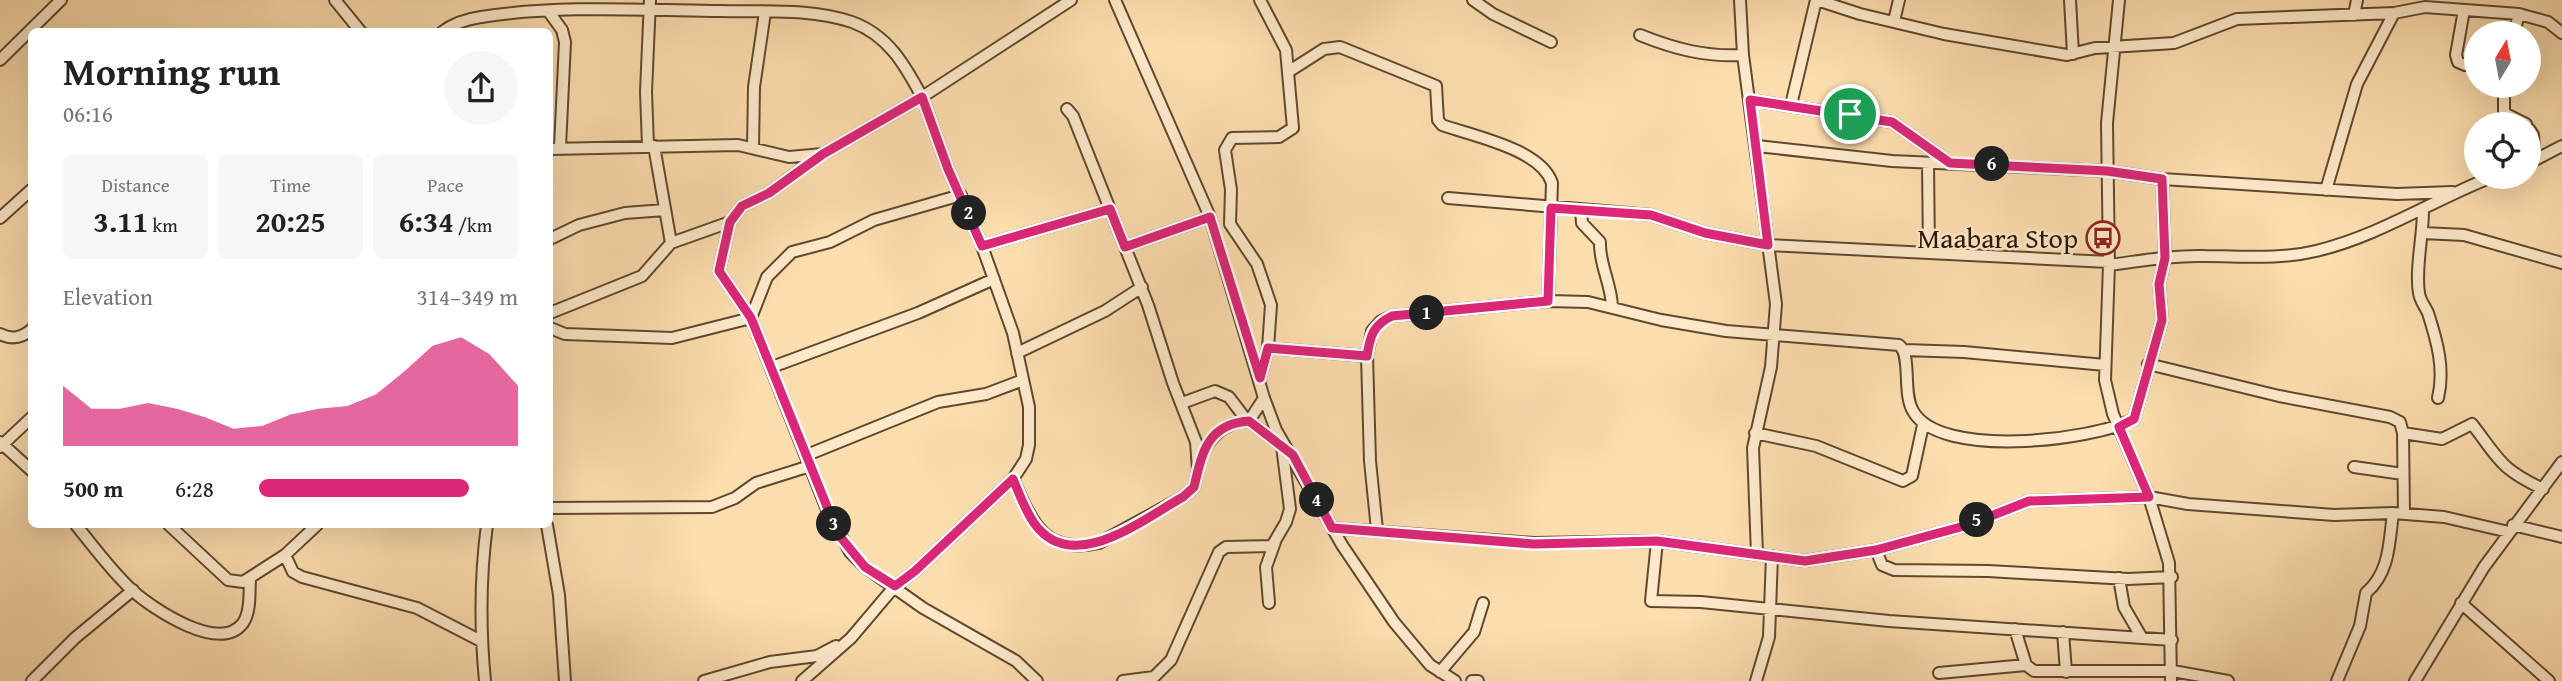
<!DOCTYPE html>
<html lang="en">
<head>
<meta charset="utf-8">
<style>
	:root { --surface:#fff; --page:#f6f6f6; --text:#222; --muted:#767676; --accent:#db2777 }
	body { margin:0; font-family:"Gentium Book Plus",serif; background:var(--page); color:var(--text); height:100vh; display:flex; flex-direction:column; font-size:26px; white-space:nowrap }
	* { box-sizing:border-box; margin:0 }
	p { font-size:23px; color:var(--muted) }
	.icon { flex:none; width:38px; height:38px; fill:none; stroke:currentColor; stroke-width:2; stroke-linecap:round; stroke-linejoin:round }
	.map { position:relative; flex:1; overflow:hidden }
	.drawer { position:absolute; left:28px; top:28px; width:525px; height:500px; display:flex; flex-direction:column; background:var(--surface); border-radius:10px; box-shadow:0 7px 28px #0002 }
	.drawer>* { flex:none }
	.needle { width:46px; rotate:10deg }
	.buttons { position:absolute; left:2464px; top:21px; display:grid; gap:14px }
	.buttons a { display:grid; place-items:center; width:77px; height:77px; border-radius:50%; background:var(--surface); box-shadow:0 7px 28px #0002; font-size:35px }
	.pin { position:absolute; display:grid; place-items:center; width:60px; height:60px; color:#fff; margin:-30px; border:4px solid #fff; border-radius:50%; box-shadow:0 2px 7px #0007 }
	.km { position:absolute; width:35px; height:35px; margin:-18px; border-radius:50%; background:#222; color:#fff; font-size:19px; line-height:35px; text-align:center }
	.round { display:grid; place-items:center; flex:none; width:74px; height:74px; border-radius:37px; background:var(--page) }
	.overview { display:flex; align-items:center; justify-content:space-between; height:119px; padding:0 35px }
	h1 { font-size:38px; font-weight:800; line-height:52px }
	.metrics { display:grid; grid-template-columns:repeat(3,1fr); gap:10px; height:119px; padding:7px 35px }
	.metrics div { display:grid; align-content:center; border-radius:10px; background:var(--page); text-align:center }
	.metrics b { font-size:30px; font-weight:800 }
	.metrics small { font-size:19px; font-weight:400 }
	.metrics p { font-size:19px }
	.chart { height:196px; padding:14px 35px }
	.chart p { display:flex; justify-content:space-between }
	.chart svg { width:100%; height:126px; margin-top:7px; fill:var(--accent); opacity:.7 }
	ul { padding:0 35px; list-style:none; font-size:23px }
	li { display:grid; grid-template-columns:112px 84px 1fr; align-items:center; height:52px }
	li i { height:18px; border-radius:9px; background:var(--accent) }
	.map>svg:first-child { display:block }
</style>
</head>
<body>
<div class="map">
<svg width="2562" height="681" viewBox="0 0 2562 681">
	<rect width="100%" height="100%" fill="#fcddae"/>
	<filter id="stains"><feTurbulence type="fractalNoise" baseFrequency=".00286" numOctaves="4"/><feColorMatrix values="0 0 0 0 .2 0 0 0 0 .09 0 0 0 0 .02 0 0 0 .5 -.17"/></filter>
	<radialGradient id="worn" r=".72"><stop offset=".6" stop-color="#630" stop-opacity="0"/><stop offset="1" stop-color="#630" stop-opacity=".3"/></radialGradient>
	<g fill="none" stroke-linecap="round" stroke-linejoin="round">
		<defs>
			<path id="minor" d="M335,0l26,32
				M1115,0l95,217 54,181 12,32 66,115 52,77 36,43 25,16
				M1260,0l26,50 7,78 -14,9 -47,1 -7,12 6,40 -1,34 27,40 14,41 -3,43 -8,30
				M1473,0l20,14 58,28
				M1740,0l3,55 33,249 -5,63 -18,81 4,106
				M1817,0l43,14 84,20 123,21 28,-7 79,-5 63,-24 157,-6 31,-6 94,7 29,8 14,11
				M2070,0l3,54
				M2119,0l-12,123 2,142 -4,115 8,34 36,83 20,66 2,118
				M2464,10l-8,45 2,7 7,3
				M549,12l13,18 3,12 -5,105
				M2354,15l3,-15
				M1894,21l5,-21
				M442,32c12,-9 25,-13 39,-15 74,-12 164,-7 239,-6 43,1 91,-3 132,11 36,13 53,43 70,75l149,-97
				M2514,33l5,-19
				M1640,35c35,14 65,22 103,20
				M0,60l61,-60
				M1288,72l36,-23 16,-2 96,39 2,34 4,5c31,11 99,24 110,58l-4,118
				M2504,89v24l22,11
				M1750,100l142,22 58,41
				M1791,105l25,-105
				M2529,129l4,6 2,25
				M648,146l-2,-54 4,-92
				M654,146l17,97
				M1757,146l135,15 215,10 55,8 235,15 55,-2
				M753,148l1,-61 11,-75
				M550,149l188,-4 51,12 34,-3 99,-57 26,72 34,77 31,87 16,74v38l-3,14 -13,20 -98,92 -20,15 -44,52 -49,43
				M821,155l-52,38 -27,13 -12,16 -11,49 32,47 77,194 22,40 15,15 58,41 93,53 21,20
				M1928,163l1,88
				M2529,163l33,-17
				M2326,190l31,-106 37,-71
				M1448,198l203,17 54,18 63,12 341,17
				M1581,209l1,14 18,19c-1,22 11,41 12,64
				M2423,211c0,25 -8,59 -4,82 1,8 6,13 9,20 9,28 17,56 10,85
				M0,218l32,-29
				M2423,233l41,2 98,28
				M550,239l29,-14 46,-12 40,-3
				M982,246l128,-37
				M1125,247l85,-30
				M2109,265c32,-4 63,-10 96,-9 37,0 74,4 111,-5 63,-15 117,-51 176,-74
				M550,313l92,-37 29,-33 59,-21
				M550,328l15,6 107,4 79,-20 16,-41 25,-25 38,-10 44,-22 87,-25
				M0,334c12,6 22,4 32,-5
				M1268,348l99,8
				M1905,350l59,2 141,13
				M1017,353l88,-42 37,-24
				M2148,364l131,32 111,21 10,5 3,11 1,80
				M772,367l146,-54 76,-34
				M1182,403l33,-12 14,6 16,21 41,31
				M1755,433l61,13 87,35 9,-5 11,-51
				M2403,433l39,6 30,-15c28,36 27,44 71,65
				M0,442l32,29
				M0,447l32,-30
				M807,455l131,-53 48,-8 37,-14
				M1199,460c10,-23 25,-38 50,-39l15,-23
				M2354,467l49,7
				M1013,479c19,43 31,76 86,64l84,-46 11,-10 4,-17 -2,-28 -23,-59 -25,-78 -75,-189 -6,-7
				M550,508l162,-1 23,-9 21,-15 54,-17
				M76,525c18,22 36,47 57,66 20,18 87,63 110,32 8,-12 6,-30 7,-43
				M169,525l59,55 15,2 42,-27 32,-30
				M547,525l12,70 6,86
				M2513,525l49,12
				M1332,528l202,15 123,-2 148,20 71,-11 92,-25 61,-24 120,-4 39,7 146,11 59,-2 51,4 65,15
				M1377,530l-7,-69 -3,-105 5,-25 9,-10 11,-5 156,-15 40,1 73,18 65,11 173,14c13,10 3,48 14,66 26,48 179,30 221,8l28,-99 -3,-36 6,-26 -3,-79
				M1657,541l-6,60 50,1 188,19 283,19
				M1876,550l6,15 12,5 94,1 140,8 44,-2
				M285,555l8,17 9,5 115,31 64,33
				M2119,578l5,29 18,31
				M1269,603l-3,-36 9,-25
				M2461,603l88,78
				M2015,629l11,36 8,6h139l55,10
				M2063,632l3,40
				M1440,672l34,-40 9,-29
				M1939,673l87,-8
				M32,681l43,-43 58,-48
				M485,681c-5,-52 -5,-104 2,-156
				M704,681l66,-19 47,-6 19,-10
				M1123,681l31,-4 17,-17 48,-108 7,-5 46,-1 14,-24 4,-13 -8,-63
				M1472,681h6
				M1756,681l13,-44 3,-81
				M2337,681l23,-55 6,-33c24,-21 23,-50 27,-80
				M2415,681l69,-114 78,-105"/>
		</defs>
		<use href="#minor" stroke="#60482e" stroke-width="14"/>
		<use href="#minor" stroke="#fde9ca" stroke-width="10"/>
	</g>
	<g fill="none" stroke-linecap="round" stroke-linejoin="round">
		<defs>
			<path id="route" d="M922,97l26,72 34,77 128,-37 15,38 85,-30 50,161 8,-30 99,8c3,-20 6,-31 25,-40l156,-15 3,-93 100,7 54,18 63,12 -18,-145 142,22 58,41 157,8 55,8 3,79 -6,26 3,36 -28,99 -15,8 30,70 -120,4 -61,24 -92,25 -71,11 -148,-20 -123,3 -202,-16 -39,-73 -44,-34c-42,3 -47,32 -55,66l-11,10c-40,22 -111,80 -149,26 -9,-13 -15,-30 -21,-44l-98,92 -20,15 -30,-19 -27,-33 -87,-216 -32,-47 11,-49 12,-16 27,-13 54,-39z"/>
		</defs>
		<use href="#route" stroke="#fff" stroke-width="14"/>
		<use href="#route" stroke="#db2777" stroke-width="9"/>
	</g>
	<defs>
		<symbol id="bus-ring" viewBox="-11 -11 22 22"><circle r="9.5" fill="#fde9ca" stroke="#8f2418" stroke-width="1.5"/><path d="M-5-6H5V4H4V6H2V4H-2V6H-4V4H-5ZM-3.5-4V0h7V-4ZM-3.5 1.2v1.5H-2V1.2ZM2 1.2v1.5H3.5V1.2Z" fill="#8f2418"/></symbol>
	</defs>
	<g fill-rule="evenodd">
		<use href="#bus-ring" x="2084" y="219" width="38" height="38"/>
	</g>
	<g text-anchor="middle" stroke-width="5" stroke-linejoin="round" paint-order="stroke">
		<g font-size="28" fill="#2c1604" stroke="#fde9ca" text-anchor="end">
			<text x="2078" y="248">Maabara Stop</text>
		</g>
	</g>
	<rect width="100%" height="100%" filter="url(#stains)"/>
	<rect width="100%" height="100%" fill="url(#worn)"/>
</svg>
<div class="buttons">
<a><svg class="needle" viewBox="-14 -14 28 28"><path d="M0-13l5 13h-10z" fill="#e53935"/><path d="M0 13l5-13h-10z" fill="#767676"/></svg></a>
<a><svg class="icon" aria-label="locate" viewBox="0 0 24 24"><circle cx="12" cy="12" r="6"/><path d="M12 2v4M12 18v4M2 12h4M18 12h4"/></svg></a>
</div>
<div class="pin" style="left:1850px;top:114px;background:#1e9e55"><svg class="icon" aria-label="arrive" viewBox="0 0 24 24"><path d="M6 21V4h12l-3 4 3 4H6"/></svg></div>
<b class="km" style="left:1427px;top:313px">1</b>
<b class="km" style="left:969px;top:213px">2</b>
<b class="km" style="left:834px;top:524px">3</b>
<b class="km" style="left:1317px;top:500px">4</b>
<b class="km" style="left:1977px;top:520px">5</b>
<b class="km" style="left:1992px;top:164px">6</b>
<section class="drawer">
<div class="overview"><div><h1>Morning run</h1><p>06:16</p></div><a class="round"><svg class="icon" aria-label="share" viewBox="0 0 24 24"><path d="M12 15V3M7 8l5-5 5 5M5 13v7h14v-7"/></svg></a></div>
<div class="metrics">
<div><p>Distance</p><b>3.11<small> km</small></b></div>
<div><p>Time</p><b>20:25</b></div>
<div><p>Pace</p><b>6:34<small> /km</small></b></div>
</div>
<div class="chart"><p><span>Elevation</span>314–349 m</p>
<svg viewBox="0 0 160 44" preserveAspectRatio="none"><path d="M0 44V23L10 31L20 31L30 29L40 31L50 34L60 38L70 37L80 33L90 31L100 30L110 26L120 18L130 9L140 6L150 12L160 23V44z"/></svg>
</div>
<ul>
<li><b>500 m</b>6:28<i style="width:81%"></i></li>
</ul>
</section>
</div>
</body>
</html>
